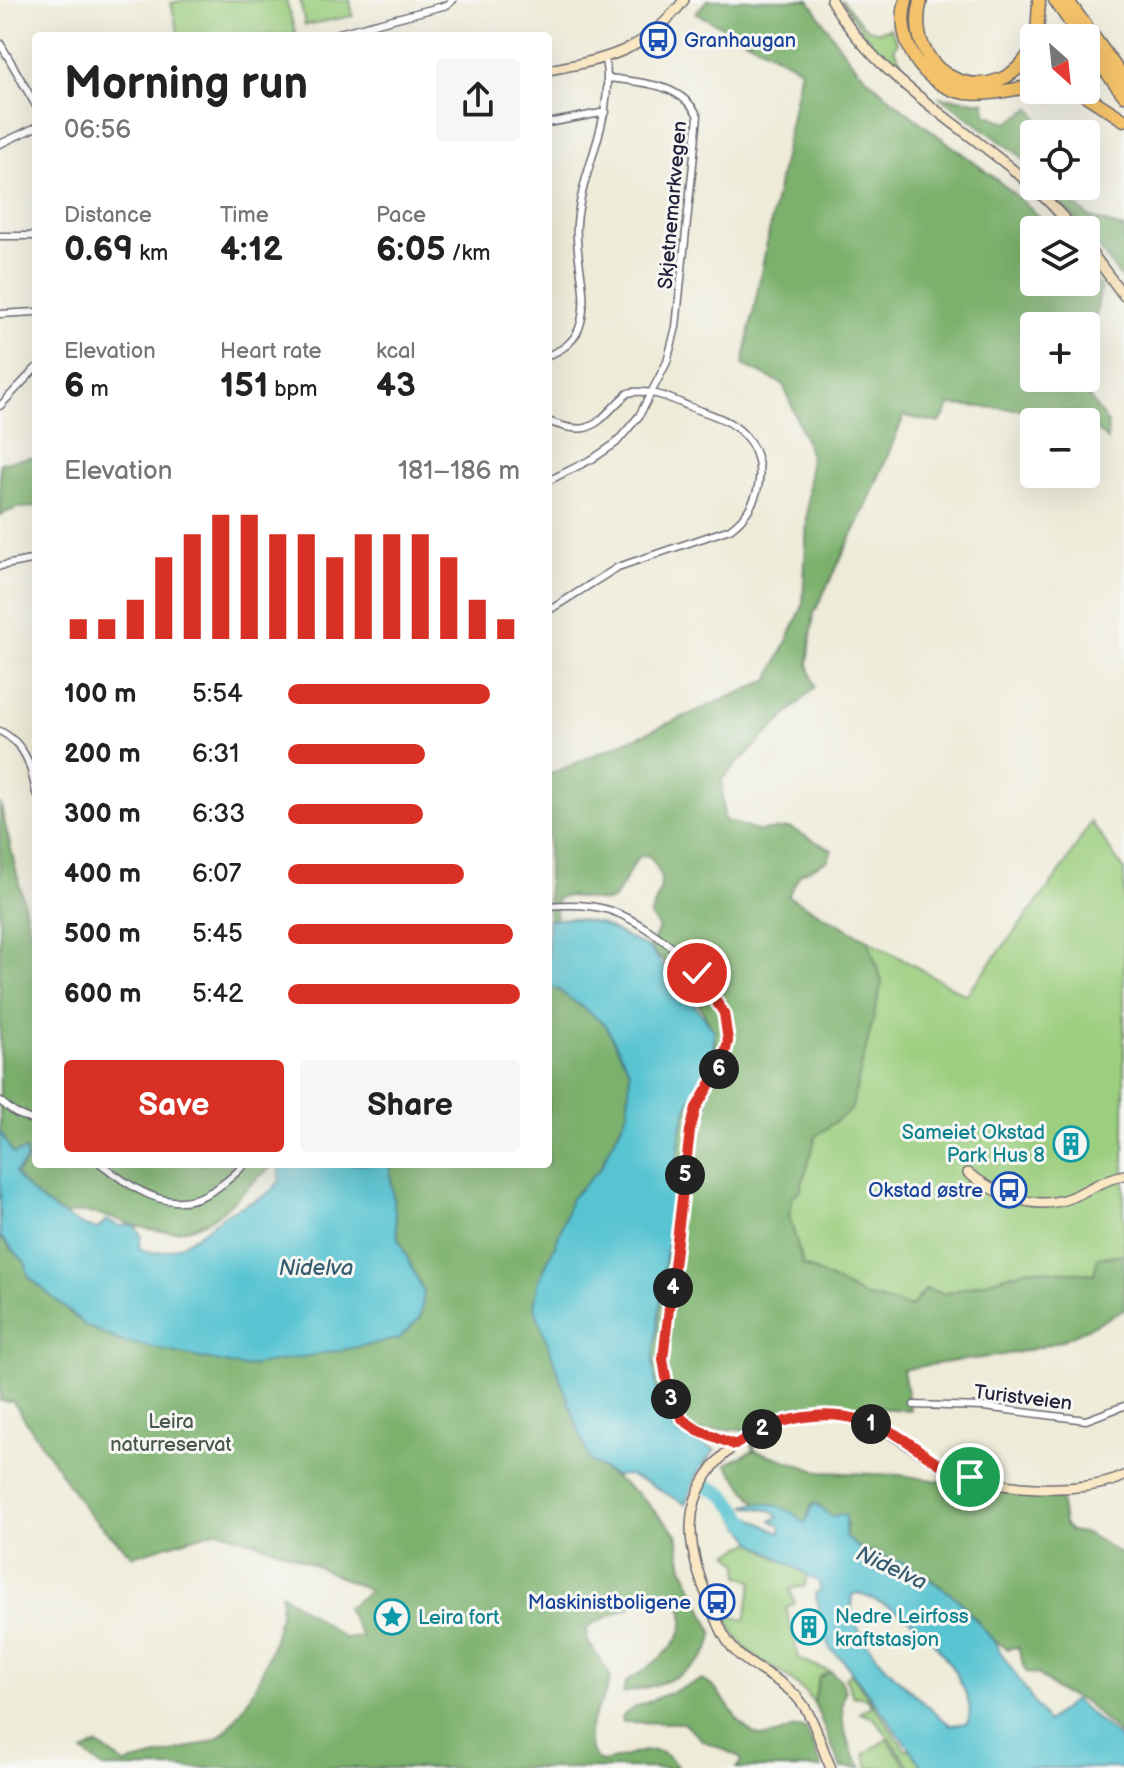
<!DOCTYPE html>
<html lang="en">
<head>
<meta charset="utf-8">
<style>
	:root { --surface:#fff; --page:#f6f6f6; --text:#222; --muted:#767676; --accent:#d93025 }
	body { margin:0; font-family:"Balsamiq Sans",sans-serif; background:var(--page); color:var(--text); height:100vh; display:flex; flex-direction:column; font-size:30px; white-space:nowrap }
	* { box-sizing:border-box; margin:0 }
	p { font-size:26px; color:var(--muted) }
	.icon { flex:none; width:44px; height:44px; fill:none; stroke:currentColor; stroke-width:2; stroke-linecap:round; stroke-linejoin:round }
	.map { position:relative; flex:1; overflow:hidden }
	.details { position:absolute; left:32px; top:32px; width:520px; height:1136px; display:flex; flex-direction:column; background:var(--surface); border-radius:8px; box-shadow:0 8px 32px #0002 }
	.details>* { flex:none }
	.needle { width:52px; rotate:153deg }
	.fabs { position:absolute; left:1020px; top:24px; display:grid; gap:16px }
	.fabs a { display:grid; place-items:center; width:80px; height:80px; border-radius:8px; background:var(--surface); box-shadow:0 8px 32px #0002; font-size:40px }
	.pin { position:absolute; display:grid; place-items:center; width:68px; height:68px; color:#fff; margin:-34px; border:4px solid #fff; border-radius:50%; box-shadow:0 2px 8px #0007 }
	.km { position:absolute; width:40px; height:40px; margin:-20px; border-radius:50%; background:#222; color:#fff; font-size:22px; line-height:40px; text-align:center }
	.round { display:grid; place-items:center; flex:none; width:84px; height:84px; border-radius:8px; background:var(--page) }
	.summary { display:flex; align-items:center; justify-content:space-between; height:136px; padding:0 32px }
	h1 { font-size:44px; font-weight:700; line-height:60px }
	.figures { display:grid; grid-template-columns:repeat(3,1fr); gap:12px; height:136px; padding:8px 32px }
	.figures div { display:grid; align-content:center }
	.figures b { font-size:34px; font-weight:700 }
	.figures small { font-size:22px; font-weight:400 }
	.figures p { font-size:22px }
	.chart { height:224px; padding:16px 32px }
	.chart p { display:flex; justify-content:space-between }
	.chart svg { width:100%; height:144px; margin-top:8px; stroke:var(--accent); stroke-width:6 }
	.action { display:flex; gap:16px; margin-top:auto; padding:16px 32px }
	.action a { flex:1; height:92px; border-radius:8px; background:var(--accent); color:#fff; font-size:32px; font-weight:700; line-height:92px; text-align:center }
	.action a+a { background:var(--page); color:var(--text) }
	ul { padding:0 32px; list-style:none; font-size:26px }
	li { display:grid; grid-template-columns:128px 96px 1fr; align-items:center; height:60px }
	li i { height:20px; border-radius:10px; background:var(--accent) }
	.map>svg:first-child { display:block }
</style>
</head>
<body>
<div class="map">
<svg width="1124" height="1768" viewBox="0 0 1124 1768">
	<rect width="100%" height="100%" fill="#f6f6f2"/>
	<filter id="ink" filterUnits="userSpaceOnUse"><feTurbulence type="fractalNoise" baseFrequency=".0125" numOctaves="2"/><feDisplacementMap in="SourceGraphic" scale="16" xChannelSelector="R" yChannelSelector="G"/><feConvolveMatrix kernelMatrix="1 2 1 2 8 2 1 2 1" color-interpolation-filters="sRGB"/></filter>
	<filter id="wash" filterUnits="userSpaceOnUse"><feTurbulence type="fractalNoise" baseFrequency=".006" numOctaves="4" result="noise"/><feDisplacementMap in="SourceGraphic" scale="32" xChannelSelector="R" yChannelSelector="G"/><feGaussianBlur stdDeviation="1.8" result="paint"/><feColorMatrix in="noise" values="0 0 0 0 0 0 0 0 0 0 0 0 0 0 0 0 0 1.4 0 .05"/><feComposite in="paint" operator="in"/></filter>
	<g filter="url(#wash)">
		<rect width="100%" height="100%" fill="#eeebd8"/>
		<path fill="#9bce7e" stroke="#5e785c" stroke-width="2" d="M184,0h102l10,35 -117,1 -8,-33z
			M300,0h50l3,16 -48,9z
			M841,0c16,11 21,41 49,28l8,14 -4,7 12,22 -5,2 -39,-42z
			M1091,822l33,48v384l-25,4 -5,16 -64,-5 -85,25 -19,-5 -15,18 -48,-11 -60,-31 -14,-49 4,-21 7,-4 16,-55 66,-154 -14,-42 98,55 93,-121z
			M753,1542l25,17 30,14 -3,13 -15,3 5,14 -9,5 13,51 32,13 -12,5 -5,26c-36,-47 -72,-32 -92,-99l7,12 16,4 8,-39 -14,-5v-13l-10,-10z
			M851,1673l54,76 7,1 12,18h-13l-37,-50 -14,-5 12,-7 -6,-8 -13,-2 -8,-19z
			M887,1739l21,29h-39l-5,-14z"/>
		<path fill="#7cb16d" stroke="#4f6a54" stroke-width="2" d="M707,0h102c17,24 33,54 54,74 59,57 133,96 189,156h-18v52h52v-13l15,19 -15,79v-41h-52v52h50l-2,9 26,37 -1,16 -27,-27 -130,-8 -10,18 -36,-7 -38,91 -52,106 -6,51 7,23 -93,92 2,41 33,11 33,-3 42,22 -4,10 -28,14 -12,22 80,44 14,42 -31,128 -35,26 -16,55 -7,4 -4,21 14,49 60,31 48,11 15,-18 19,5 85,-25 64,5 4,-16 26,-4v56c-21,10 -41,22 -62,30 -50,19 -107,18 -159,30l7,40c-56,-4 -95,-5 -150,10l-6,30 67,22 79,3 160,24 4,24 6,8 18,3 36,22v183l-40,-38 -25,-9 -20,-17 -13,-3 -8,-25 -11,2 -15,-10 -34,-40 -36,-26 -68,-28 -9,-8 2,-14 -20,-8 -6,-8 -10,-2 -6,19 -31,-19 -17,-1 -31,-40 28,-14 -12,-21 -37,1 -18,10c-57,-34 -26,-143 -19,-196 4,-39 8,-77 13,-116 7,-27 25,-47 33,-73 9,-31 -41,-87 -64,-106l9,-21 -9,-12c11,-26 19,-38 -2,-61l-10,2 -24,42 -6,3 -40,-6 -11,2 -2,21 -7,1v-145l221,-95 34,-74 7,-153 -27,-69 -40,-19 58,-296 -105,-56z
			M940,97l45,5 1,12 22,9 23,-15 17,26h-14v41l-12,-18z
			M1043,186h10l36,31 35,12v53l-38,-52z
			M31,457l5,3v47l-19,1 -17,7v-52z
			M0,803l36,151v210h241c-29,17 -46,48 -79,61 -50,22 -87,-22 -133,-10l-32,-19 -17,-20 12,-18 -15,-4 -13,-23z
			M548,987l9,2 48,35 25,47 -2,41 -28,57 -29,30 -14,42 -18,39 31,124 20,57 48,33 39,40 6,33 30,66c-2,38 -58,54 -90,60l3,-11c22,-14 67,-41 56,-73 -3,-10 -8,-15 -17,-18l-73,33 -5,5v11l24,37c-6,28 -40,58 -11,85 30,-2 55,-28 78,6h-575l-20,-16 15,-7 27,19c18,-5 82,-18 94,-27 31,-25 65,-106 62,-144l63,45 18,-1 -16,-29 24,-17 -82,-38 -70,-23 -85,26 -46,-44 -74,-110 -13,-1v-165l25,26 4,15 57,49 34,15 53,10 251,-58 -26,-55 -9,-74h159z
			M831,1672l10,8 4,11c-8,23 2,58 17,77h-21l-27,-65 5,-26z
			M701,1680c22,7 31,42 52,53 21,12 35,-10 53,-4l16,39h-86l5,-6 -1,-5 -38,-17 -18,-17 -62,-1 -1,-5 14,-10z"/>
		<path fill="#58c4d2" stroke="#3d7386" stroke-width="2" fill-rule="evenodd" d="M569,918l30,5 51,26 64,81 -1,28 -23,42 -9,28 -28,234 3,25 11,34 10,13 38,16 -17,22 -13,32 -39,-22 -19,-7 -12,1 -25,-15 -56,-155 5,-26 18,-39 14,-43 29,-29 28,-57 2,-41 -25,-47 -48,-35 -9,-2v-67z
			M0,1131l13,23 13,-4v11l-11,12c10,19 61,55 83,56l8,-9 13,6 15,-1 7,10 -2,13c32,17 65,-21 89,-35 21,-13 36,-10 52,-33l-2,-16h111l9,74 26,55 -4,25 -22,21 -78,15 -77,13 -123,-26 -34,-15 -57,-49 -4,-15 -25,-26z
			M814,1503l18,14 7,-3 7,2 -1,21 18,14 44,13 51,35 34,40 55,83 27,-22 50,42v26h-200l-82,-109 -12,-10 -15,-56 5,-1 -1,-10 -66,-40 -17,-23 1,-7c16,4 28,15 44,21v-6l-10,-7 8,-3 -6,-6 -28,-5c23,-7 44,1 60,17zM857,1593c21,7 44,19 61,33 20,17 62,73 49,97l-16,2 -10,-7c-30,-28 -96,-78 -89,-123z"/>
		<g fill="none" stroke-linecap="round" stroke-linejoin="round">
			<path stroke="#58c4d2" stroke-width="14" d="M709,1487l16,8 25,31"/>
		</g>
	</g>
	<g filter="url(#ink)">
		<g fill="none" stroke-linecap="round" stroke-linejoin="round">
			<defs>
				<path id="street" d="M327,36l120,-31 6,-5
					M0,43l36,63
					M548,123l58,-11
					M0,144l36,-17
					M0,236h36
					M0,314l36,-2
					M548,355c16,-5 29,-16 33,-33 8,-31 -7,-67 -4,-99 5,-57 39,-106 28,-164
					M0,406l36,-38
					M548,421c47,19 48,0 80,-28 20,-5 42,5 60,13 14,6 32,10 45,19 39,27 32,79 -3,104l-112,38 -70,44
					M548,481l46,-23 22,-15 23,-27 28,-54 9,-35 22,-211c-17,-33 -56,-33 -89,-38
					M0,566l36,-7
					M0,731c26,13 31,35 36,62
					M548,906c21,-2 41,-2 61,4 46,15 122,77 119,130 -1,32 -29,61 -38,91l-27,228c7,63 20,62 72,86
					M0,1101l15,12 21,9
					M101,1164c56,44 91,55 144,0
					M914,1405l70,2 102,13 38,-14"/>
				<path id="secondary" d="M831,0c57,99 174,143 243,230
					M548,70c60,-11 98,-19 136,-70
					M1086,245l38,51
					M968,1173c30,22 67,40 104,24 18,-8 33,-18 52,-22
					M831,1768c-11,-23 -16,-51 -34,-71 -28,-30 -60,-28 -78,-72 -13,-31 -29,-65 -28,-99 2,-73 86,-122 154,-110 40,7 67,34 101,53 39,21 139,27 178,7"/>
				<path id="highway" d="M906,0c-12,41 18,87 60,93 23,3 45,-4 68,-7
					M921,0c-21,79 79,118 113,45
					M1055,0l26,38
					M1067,0l57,79
					M1037,38l2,-38
					M1086,45l38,50
					M1077,90l47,30"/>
			</defs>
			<use href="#street" stroke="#696872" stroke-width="9"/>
			<use href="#secondary" stroke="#696872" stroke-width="12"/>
			<use href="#highway" stroke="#696872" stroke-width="15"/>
			<use href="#street" stroke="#fff" stroke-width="6"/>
			<use href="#secondary" stroke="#fae7c3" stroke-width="9"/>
			<use href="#highway" stroke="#f3c26a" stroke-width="12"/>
		</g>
	</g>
	<g fill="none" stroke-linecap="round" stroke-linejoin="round" filter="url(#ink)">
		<defs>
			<path id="route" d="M697,973l27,40 4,28 -5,21 -27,46 -6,23 -27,228 6,36 14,25 15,10 37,15c55,-36 114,-41 170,-5 21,14 39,31 65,37"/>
		</defs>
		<use href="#route" stroke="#fff" stroke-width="16"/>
		<use href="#route" stroke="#d93025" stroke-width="10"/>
	</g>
	<defs>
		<symbol id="bus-ring" viewBox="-11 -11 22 22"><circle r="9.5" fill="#f6f6f2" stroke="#1a4fb4" stroke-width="1.5"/><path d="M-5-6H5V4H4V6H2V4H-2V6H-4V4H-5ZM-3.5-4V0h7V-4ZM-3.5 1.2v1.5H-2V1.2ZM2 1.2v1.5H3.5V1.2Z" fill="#1a4fb4"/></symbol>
		<symbol id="building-ring" viewBox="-11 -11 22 22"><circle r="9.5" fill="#f6f6f2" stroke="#0f9aa8" stroke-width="1.5"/><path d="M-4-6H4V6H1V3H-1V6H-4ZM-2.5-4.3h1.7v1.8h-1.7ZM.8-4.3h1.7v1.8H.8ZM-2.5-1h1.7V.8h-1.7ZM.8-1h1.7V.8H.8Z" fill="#0f9aa8"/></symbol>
		<symbol id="sight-ring" viewBox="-11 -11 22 22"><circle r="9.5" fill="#f6f6f2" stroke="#0f9aa8" stroke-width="1.5"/><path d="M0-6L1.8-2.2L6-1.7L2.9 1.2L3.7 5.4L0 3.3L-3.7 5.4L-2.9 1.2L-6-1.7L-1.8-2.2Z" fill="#0f9aa8"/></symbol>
	</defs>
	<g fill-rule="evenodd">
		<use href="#bus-ring" x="638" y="20" width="40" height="40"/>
		<use href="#building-ring" x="1051" y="1124" width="40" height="40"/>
		<use href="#bus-ring" x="989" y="1170" width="40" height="40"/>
		<use href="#bus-ring" x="697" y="1582" width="40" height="40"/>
		<use href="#sight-ring" x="372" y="1597" width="40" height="40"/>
		<use href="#building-ring" x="789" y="1607" width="40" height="40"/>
	</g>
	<g text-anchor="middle" stroke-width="6" stroke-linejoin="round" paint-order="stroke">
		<g font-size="20" fill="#164399" stroke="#f6f6f2" text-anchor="end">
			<text x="684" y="47" text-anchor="start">Granhaugan</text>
			<text x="983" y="1197">Okstad østre</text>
			<text x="691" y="1609">Maskinistboligene</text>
		</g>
		<g font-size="20" fill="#22223b" stroke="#f6f6f2">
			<text transform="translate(672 205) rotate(-85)" y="7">Skjetnemarkvegen</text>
			<text transform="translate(1023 1397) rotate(7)" y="7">Turistveien</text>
		</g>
		<g font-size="20" fill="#0d838f" stroke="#f6f6f2" text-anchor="start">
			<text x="1045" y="1139" text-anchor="end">Sameiet Okstad<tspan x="1045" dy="23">Park Hus 8</tspan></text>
			<text x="835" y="1623">Nedre Leirfoss<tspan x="835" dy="23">kraftstasjon</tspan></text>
			<text x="418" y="1624">Leira fort</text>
		</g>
		<g font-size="20" fill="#46564f" stroke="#f6f6f2">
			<text x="171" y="1428">Leira<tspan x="171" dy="23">naturreservat</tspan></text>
		</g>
		<g font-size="22" font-style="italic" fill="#355b70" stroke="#f6f6f2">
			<text x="316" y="1275">Nidelva</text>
			<text transform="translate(892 1567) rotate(25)" y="8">Nidelva</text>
		</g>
	</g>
</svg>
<div class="fabs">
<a><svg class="needle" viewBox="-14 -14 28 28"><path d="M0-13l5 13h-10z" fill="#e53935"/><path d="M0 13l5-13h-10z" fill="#767676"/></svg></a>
<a><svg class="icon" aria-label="locate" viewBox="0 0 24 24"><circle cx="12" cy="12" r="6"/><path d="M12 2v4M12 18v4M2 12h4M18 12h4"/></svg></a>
<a><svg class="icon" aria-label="layers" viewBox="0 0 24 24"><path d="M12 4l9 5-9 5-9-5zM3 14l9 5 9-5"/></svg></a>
<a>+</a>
<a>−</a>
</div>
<div class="pin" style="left:970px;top:1477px;background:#1e9e55"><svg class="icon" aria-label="arrive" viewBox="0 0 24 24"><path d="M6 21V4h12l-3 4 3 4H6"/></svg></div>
<div class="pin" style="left:697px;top:973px;background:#d93025"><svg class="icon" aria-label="check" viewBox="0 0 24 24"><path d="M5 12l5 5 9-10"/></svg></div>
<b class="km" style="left:871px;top:1424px">1</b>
<b class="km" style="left:762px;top:1429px">2</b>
<b class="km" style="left:671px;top:1399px">3</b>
<b class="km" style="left:673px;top:1288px">4</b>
<b class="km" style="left:685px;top:1175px">5</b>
<b class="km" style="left:719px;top:1069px">6</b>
<section class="details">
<div class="summary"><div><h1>Morning run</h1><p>06:56</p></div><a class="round"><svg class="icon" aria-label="share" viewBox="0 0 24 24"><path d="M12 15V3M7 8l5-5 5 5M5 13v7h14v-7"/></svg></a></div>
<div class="figures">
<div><p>Distance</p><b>0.69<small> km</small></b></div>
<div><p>Time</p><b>4:12</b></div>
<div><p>Pace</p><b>6:05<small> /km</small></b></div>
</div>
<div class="figures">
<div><p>Elevation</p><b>6<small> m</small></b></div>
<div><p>Heart rate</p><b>151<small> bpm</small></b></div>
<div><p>kcal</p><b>43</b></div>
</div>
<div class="chart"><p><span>Elevation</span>181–186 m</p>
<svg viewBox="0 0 160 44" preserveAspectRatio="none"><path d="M5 44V38M15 44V38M25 44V32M35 44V19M45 44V12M55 44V6M65 44V6M75 44V12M85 44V12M95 44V19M105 44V12M115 44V12M125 44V12M135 44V19M145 44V32M155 44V38"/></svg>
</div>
<ul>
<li><b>100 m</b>5:54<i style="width:87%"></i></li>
<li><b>200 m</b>6:31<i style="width:59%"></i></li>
<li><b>300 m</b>6:33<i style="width:58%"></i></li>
<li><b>400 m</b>6:07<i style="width:76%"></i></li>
<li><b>500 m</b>5:45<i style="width:97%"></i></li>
<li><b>600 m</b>5:42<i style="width:100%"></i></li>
</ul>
<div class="action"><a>Save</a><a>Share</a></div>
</section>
</div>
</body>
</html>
